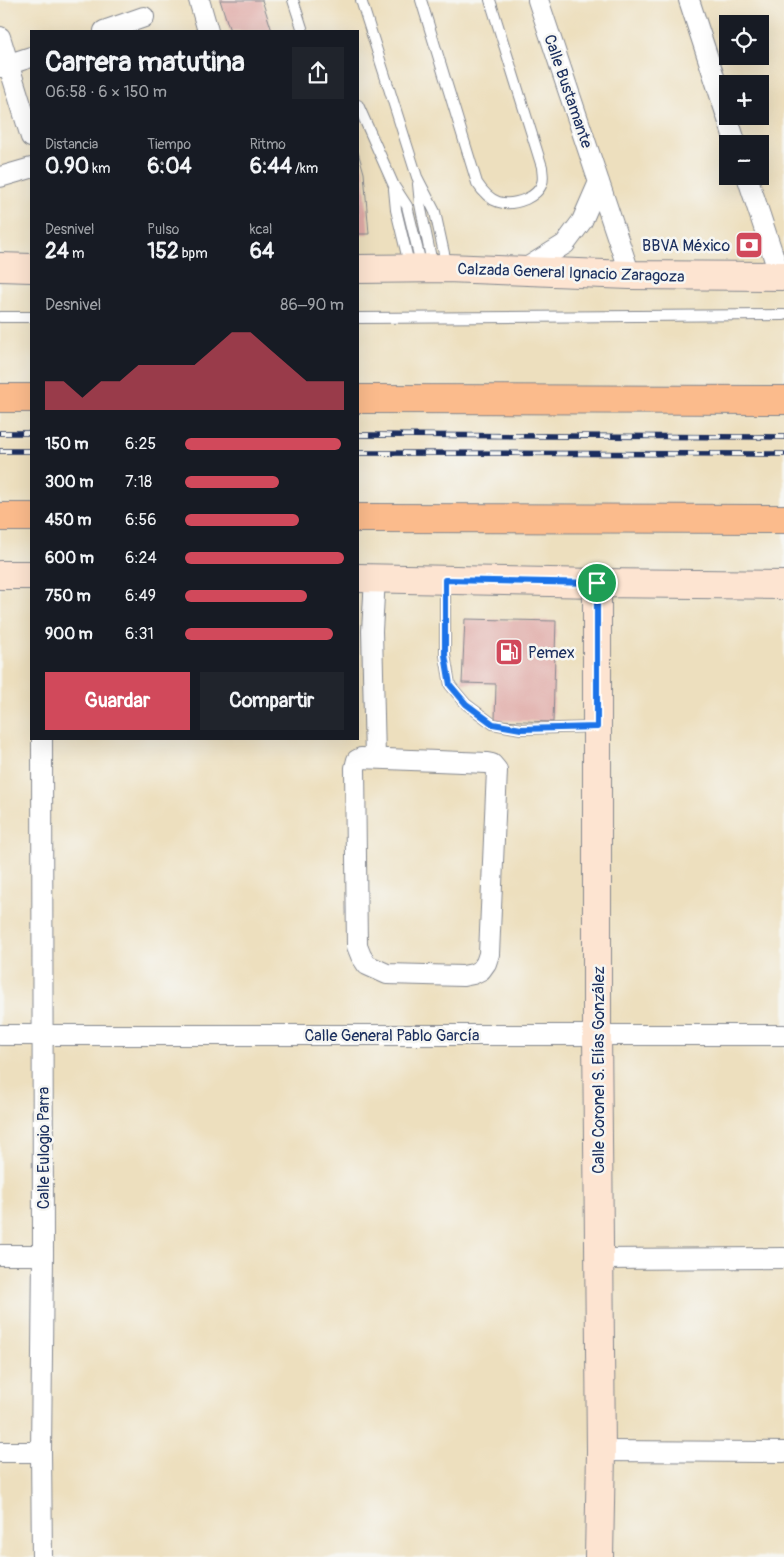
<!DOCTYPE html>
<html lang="es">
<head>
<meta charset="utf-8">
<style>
	:root { --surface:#171b24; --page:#20242c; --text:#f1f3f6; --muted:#9ea1a6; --accent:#d1495b }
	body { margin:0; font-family:Pangolin,sans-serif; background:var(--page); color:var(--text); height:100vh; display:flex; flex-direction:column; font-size:19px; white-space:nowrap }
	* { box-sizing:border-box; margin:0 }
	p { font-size:16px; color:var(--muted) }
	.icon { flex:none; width:28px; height:28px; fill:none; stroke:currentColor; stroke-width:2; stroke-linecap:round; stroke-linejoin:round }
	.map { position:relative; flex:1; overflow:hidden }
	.side { position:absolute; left:30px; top:30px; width:329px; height:710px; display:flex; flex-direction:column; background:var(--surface); border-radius:0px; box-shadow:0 5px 20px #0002 }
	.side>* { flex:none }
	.buttons { position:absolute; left:719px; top:15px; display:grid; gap:10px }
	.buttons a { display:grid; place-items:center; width:50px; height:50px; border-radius:0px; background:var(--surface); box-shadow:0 5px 20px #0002; font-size:25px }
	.pin { position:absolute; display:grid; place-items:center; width:42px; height:42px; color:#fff; margin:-21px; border:2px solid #fff; border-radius:50%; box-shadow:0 1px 5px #0007 }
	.round { display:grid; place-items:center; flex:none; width:52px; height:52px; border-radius:0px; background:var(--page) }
	.overview { display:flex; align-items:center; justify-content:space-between; height:85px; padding:0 15px }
	h1 { font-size:28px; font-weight:700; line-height:38px }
	.figures { display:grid; grid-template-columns:repeat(3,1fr); gap:8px; height:85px; padding:5px 15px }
	.figures div { display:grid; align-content:center }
	.figures b { font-size:21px; font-weight:700 }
	.figures small { font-size:14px; font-weight:400 }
	.figures p { font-size:14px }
	.chart { height:140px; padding:10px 15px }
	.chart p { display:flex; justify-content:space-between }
	.chart svg { width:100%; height:90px; margin-top:5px; fill:var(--accent); opacity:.7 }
	.action { display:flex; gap:10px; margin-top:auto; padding:10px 15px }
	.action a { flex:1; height:58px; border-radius:0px; background:var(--accent); color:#fff; font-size:20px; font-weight:700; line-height:58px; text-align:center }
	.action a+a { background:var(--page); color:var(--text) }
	ul { padding:0 15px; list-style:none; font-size:16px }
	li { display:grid; grid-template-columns:80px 60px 1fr; align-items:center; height:38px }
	li i { height:12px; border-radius:6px; background:var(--accent) }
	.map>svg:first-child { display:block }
</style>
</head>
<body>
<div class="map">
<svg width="784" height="1557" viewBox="0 0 784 1557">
	<rect width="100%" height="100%" fill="#f6f6f2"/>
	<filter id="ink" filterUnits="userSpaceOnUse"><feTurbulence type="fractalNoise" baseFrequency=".02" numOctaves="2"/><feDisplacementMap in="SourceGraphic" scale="10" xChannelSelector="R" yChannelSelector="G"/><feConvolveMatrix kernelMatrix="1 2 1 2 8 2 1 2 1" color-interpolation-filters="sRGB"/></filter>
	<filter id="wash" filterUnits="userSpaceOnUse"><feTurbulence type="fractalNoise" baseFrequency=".0096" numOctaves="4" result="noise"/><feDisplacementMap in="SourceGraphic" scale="20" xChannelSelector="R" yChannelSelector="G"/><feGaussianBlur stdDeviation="1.12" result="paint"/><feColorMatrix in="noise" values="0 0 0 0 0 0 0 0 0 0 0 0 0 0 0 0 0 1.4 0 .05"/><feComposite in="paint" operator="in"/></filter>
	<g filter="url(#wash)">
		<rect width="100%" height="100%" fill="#eddfbe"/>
		<g id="blocks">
			<path fill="#e0aba7" d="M220,0h42l10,31h-42z
				M358,152l6,21 5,61h-11z
				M465,619l91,2 -3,101 -58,-2 1,-36 -34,-1z"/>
		</g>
	</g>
	<g filter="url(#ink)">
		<use href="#blocks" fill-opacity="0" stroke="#84878e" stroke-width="1"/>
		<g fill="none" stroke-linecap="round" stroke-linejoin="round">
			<defs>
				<path id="lane" d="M293,0l10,31
					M361,0l56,177 18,35 12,55
					M421,0l56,183c13,20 27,25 49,16 7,-3 14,-9 16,-16 2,-5 0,-11 0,-16l-52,-167
					M358,105l36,81 13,20 15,62
					M418,184l2,20 13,64
					M394,189l2,21 14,58
					M0,317h31
					M358,318l426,-3
					M445,581v74l5,30 16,19 27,20 28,5 76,-2"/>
				<path id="street" d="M199,0l9,31
					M538,0l92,275
					M689,0l47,144
					M104,31l40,-14
					M0,37l31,100
					M0,67l31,-10
					M747,176l33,100
					M0,177l31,-9
					M523,270l42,-26 17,-23 17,-39
					M375,578l-3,53 3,127
					M42,739l1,516 -2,197 1,105
					M361,758l126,5 5,1 5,6 -8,184 -3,9 -5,7 -8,4 -10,2 -76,-2 -20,-9 -6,-9 -4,-10 -2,-178 2,-8z
					M0,1035h784
					M0,1255h43
					M600,1259l184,-1
					M601,1451l183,1
					M0,1452h41"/>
				<path id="secondary" d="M0,267l31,1
					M358,269l89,-1 183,7 154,1
					M0,575h31
					M358,578l239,5 187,2
					M597,583v451l4,417 -2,106"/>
				<path id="highway" d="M0,398h31
					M358,399l426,1
					M0,517h31
					M358,518l426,1"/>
			</defs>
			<use href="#lane" stroke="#84878e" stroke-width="12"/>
			<use href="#street" stroke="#84878e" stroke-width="22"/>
			<use href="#secondary" stroke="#84878e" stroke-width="30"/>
			<use href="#highway" stroke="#84878e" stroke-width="30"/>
			<use href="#lane" stroke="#fff" stroke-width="10"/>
			<use href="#street" stroke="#fff" stroke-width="20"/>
			<use href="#secondary" stroke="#fde4d1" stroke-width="28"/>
			<use href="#highway" stroke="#fbbb8c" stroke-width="28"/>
			<defs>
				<path id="rail" d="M0,433h31
					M358,435l426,2
					M0,451h31
					M358,453l426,1"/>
			</defs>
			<use href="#rail" stroke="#1b2f5e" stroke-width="5.5"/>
			<use href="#rail" stroke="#f6f6f2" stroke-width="4" stroke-dasharray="11" stroke-linecap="butt"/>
		</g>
	</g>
	<g fill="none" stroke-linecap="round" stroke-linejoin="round" filter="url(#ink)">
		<defs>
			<path id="route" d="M445,580l152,3v144l-76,2 -28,-5 -27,-20 -16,-19 -5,-30z"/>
		</defs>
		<use href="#route" stroke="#fff" stroke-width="10"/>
		<use href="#route" stroke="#1a73e8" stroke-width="6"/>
	</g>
	<defs>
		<symbol id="bank-square" viewBox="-11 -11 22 22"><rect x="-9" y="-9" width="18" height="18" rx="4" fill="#d1495b" stroke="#f6f6f2"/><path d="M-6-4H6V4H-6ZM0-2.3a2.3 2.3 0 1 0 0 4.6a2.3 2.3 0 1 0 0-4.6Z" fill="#fff"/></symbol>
		<symbol id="fuel-square" viewBox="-11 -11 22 22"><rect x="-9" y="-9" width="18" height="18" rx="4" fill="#d1495b" stroke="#f6f6f2"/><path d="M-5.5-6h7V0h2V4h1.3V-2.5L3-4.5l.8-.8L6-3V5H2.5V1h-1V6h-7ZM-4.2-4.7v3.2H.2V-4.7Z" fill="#fff"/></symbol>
	</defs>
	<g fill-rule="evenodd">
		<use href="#bank-square" x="733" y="229" width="32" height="32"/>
		<use href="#fuel-square" x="493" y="636" width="32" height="32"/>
	</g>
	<g text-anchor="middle" stroke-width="5" stroke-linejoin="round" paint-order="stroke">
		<g font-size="16" fill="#1b2f5e" stroke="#f6f6f2">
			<text transform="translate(569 91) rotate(71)" y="6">Calle Bustamante</text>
			<text transform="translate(571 272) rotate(2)" y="6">Calzada General Ignacio Zaragoza</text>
			<text x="392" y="1041">Calle General Pablo García</text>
			<text transform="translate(598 1070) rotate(-90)" y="6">Calle Coronel S. Elías González</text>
			<text transform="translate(43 1148) rotate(-90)" y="6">Calle Eulogio Parra</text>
		</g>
		<g font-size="16" fill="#1b2f5e" stroke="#f6f6f2" text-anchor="end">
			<text x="730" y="251">BBVA México</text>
			<text x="528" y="658" text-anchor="start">Pemex</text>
		</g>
	</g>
</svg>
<div class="buttons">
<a><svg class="icon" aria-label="locate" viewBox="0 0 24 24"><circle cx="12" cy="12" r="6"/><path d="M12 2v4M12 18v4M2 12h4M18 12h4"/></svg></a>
<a>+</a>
<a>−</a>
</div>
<div class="pin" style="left:597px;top:583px;background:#1e9e55"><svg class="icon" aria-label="arrive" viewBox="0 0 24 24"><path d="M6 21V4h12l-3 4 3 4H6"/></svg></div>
<section class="side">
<div class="overview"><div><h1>Carrera matutina</h1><p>06:58 · 6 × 150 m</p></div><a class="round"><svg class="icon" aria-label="share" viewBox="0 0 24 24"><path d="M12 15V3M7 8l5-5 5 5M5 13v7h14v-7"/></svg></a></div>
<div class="figures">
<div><p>Distancia</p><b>0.90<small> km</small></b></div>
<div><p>Tiempo</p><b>6:04</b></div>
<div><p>Ritmo</p><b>6:44<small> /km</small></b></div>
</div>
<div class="figures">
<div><p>Desnivel</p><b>24<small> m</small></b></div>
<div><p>Pulso</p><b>152<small> bpm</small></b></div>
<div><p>kcal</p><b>64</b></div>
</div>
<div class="chart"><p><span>Desnivel</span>86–90 m</p>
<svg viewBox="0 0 160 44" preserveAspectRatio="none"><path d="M0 44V30L10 30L20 38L30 30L40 30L50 22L60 22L70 22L80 22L90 14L100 6L110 6L120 14L130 22L140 30L150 30L160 30V44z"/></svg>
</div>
<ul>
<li><b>150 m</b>6:25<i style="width:98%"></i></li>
<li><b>300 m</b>7:18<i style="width:59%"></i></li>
<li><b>450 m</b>6:56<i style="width:72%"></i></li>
<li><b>600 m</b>6:24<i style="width:100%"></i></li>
<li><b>750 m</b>6:49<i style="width:77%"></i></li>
<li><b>900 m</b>6:31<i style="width:93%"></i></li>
</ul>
<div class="action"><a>Guardar</a><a>Compartir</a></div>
</section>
</div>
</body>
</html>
